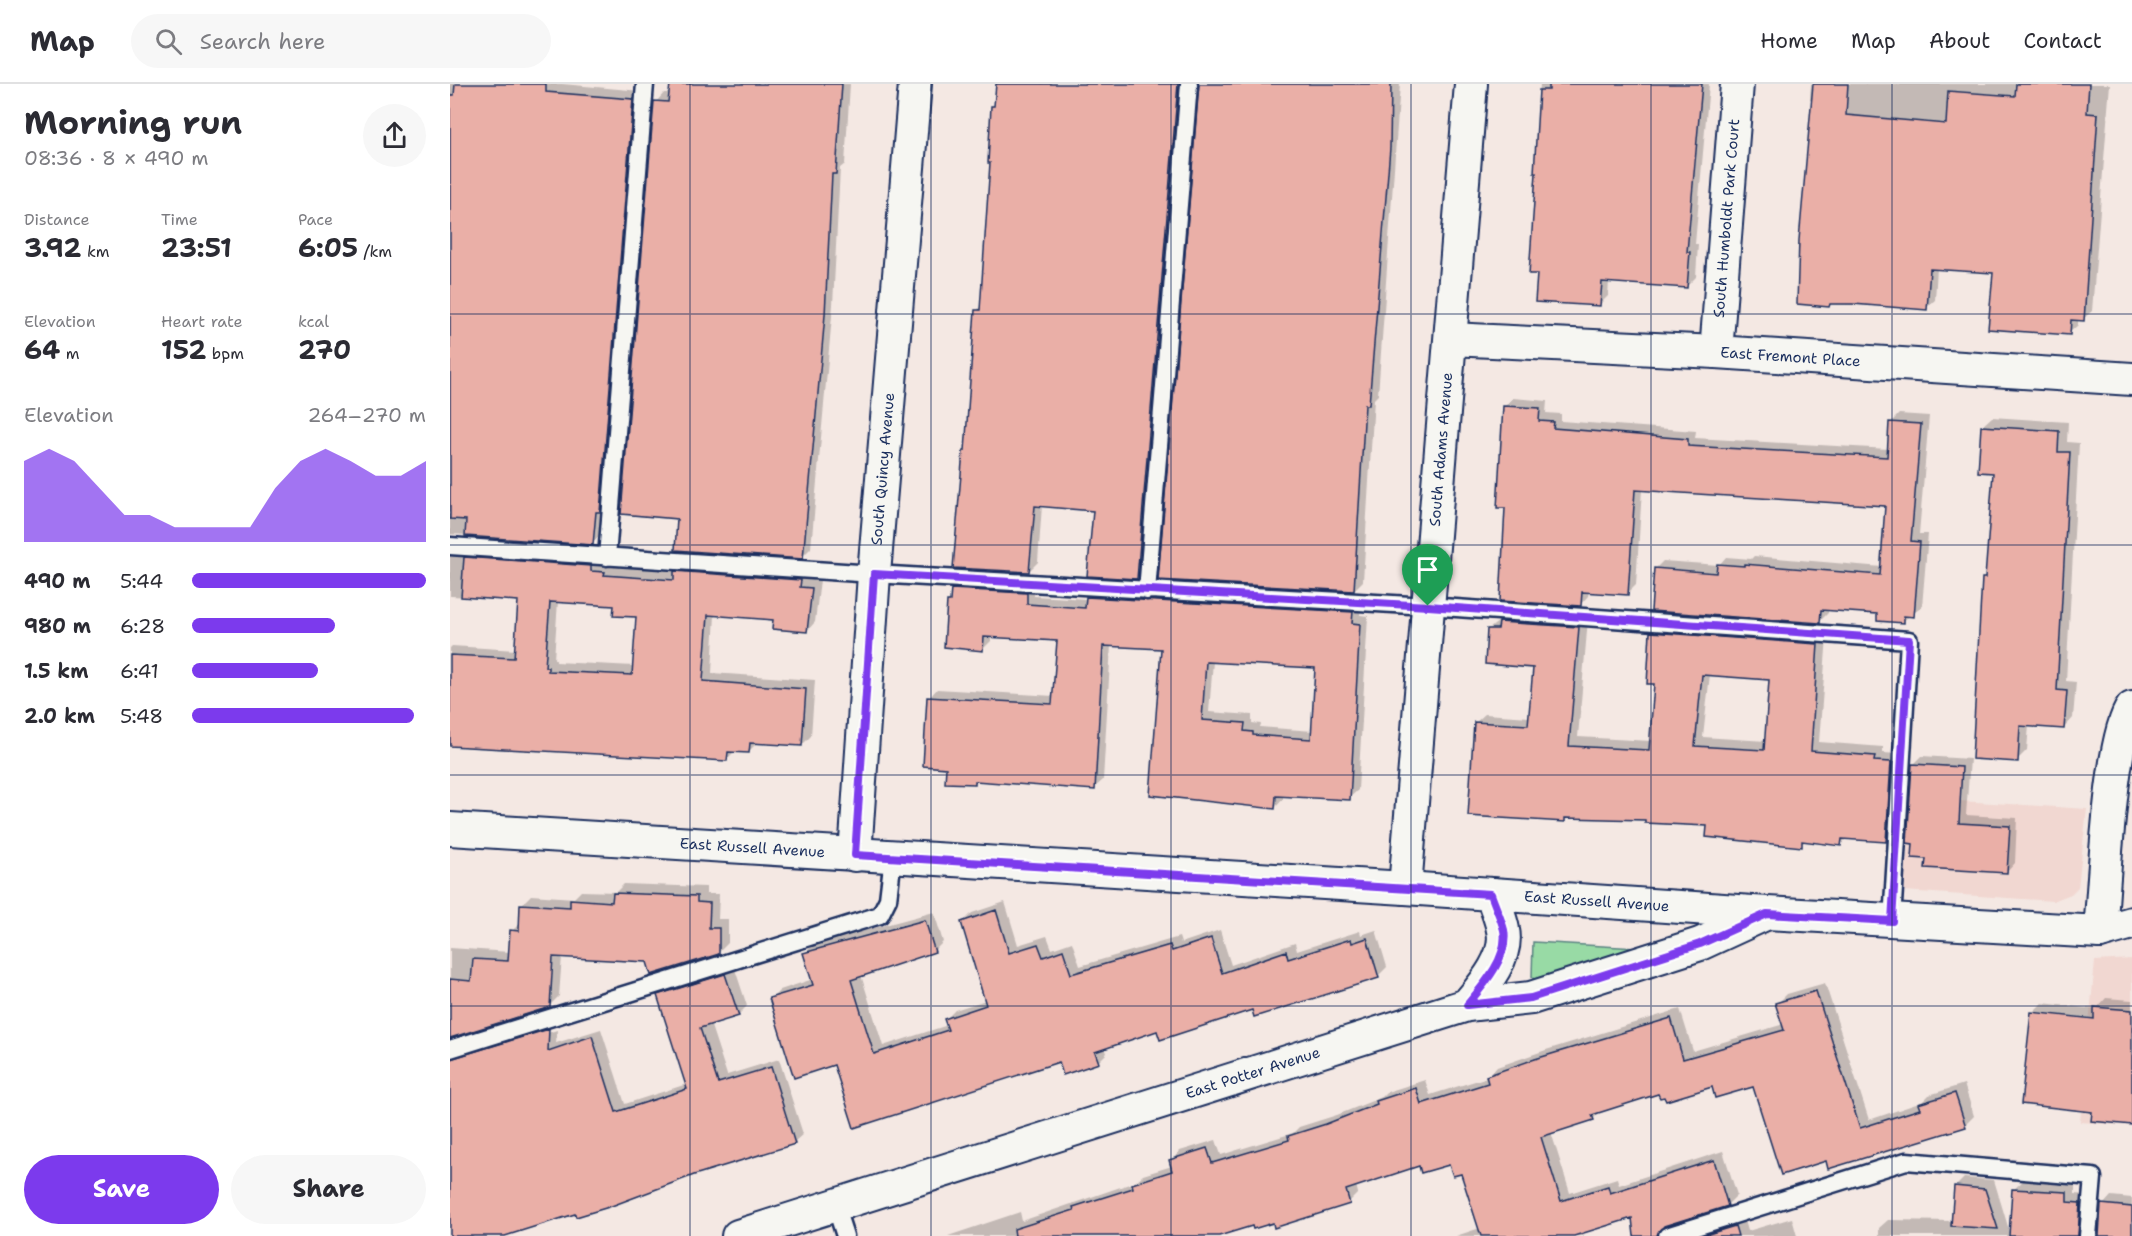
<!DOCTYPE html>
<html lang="en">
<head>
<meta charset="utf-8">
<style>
	:root { --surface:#fff; --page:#f7f7f7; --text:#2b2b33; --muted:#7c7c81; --line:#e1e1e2; --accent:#7c3aed }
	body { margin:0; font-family:"Shantell Sans",sans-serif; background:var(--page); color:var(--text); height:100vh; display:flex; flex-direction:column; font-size:22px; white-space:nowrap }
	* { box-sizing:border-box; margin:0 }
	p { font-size:20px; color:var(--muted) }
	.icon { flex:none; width:33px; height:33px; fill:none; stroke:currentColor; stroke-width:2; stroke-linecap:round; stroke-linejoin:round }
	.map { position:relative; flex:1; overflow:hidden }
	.panel { display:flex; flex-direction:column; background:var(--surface); width:450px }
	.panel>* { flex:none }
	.pin { position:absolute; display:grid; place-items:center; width:51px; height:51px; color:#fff; margin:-62px -26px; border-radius:50% 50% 50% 0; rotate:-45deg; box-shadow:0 0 6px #0007 }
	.pin .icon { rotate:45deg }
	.round { display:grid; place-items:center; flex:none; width:63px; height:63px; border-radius:32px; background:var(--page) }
	.overview { display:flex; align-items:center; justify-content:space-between; height:102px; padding:0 24px }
	h1 { font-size:33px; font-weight:700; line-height:45px }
	.metrics { display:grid; grid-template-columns:repeat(3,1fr); gap:9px; height:102px; padding:6px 24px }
	.metrics div { display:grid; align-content:center }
	.metrics b { font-size:26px; font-weight:700 }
	.metrics small { font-size:16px; font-weight:400 }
	.metrics p { font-size:16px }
	.chart { height:168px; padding:12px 24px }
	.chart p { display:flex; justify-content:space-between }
	.chart svg { width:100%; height:108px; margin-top:6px; fill:var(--accent); opacity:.7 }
	.primary-button { display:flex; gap:12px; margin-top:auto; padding:12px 24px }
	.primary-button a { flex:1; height:69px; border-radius:36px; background:var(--accent); color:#fff; font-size:24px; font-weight:700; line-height:69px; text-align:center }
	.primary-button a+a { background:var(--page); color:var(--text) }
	ul { padding:0 24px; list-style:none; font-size:20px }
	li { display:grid; grid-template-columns:96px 72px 1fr; align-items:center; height:45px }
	li i { height:15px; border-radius:8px; background:var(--accent) }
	header { display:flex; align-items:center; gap:36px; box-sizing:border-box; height:84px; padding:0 30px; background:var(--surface); border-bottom:2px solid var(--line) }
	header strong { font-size:28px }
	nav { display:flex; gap:33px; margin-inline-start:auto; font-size:21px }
	.search { width:420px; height:54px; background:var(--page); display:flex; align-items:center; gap:15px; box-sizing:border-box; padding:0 21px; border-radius:33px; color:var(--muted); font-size:22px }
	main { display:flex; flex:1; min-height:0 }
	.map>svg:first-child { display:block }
</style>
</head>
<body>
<header>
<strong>Map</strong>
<div class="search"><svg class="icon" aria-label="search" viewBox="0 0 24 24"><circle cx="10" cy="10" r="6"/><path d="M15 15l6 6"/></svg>Search here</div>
<nav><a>Home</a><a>Map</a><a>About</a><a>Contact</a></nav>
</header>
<main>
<section class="panel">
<div class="overview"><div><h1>Morning run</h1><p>08:36 · 8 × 490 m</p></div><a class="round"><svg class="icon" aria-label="share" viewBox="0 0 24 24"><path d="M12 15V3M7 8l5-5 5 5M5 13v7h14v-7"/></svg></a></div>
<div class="metrics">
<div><p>Distance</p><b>3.92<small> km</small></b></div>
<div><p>Time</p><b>23:51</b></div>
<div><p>Pace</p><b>6:05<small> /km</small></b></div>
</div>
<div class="metrics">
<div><p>Elevation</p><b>64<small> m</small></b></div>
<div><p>Heart rate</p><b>152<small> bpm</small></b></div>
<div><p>kcal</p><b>270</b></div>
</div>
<div class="chart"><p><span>Elevation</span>264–270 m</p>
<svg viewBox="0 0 160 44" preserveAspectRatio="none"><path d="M0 44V11L10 6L20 11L30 22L40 33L50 33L60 38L70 38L80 38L90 38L100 22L110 11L120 6L130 11L140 17L150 17L160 11V44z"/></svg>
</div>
<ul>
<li><b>490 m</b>5:44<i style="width:100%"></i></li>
<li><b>980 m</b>6:28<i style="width:61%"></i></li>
<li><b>1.5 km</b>6:41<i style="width:54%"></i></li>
<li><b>2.0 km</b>5:48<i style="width:95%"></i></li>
</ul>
<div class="primary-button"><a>Save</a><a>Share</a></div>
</section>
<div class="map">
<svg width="1682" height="1152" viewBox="0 0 1682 1152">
	<rect width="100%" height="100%" fill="#f4e8e3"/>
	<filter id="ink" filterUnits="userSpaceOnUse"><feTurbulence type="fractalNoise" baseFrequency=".0167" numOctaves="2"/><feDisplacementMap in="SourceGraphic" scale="12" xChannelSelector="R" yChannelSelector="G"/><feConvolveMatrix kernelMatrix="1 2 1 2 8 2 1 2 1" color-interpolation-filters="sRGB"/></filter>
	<g filter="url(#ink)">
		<path fill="#f1d7d1" d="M1462,714l175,11 -9,78 -7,7 -18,7 -149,-10z
			M1682,875v167l-52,-4 15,-161z"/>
		<path fill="#98daa5" stroke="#5a8482" stroke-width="1.5" d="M1083,858l104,6 -102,33 -3,-4z"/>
		<path fill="#0003" fill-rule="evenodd" d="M0,0h112l79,7 -40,443 -8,9 -143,-9z
			M221,0h179l-5,80 -5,4 -7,137 -22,243 -9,9 -123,-40 -23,-415 8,-9h6z
			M547,0h189l-40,484 -9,9 -43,-68 -52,-4 -4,57 -9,9 -65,-119 3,-3 9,-138 6,-6 10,-143 1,-55 3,-4z
			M751,0h199l-22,311 -4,4 -11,182 -9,9z
			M1090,0h169l-14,160h3l-2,33 -9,9 -78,-5 -1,15 -8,8 -62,-31 -8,-1z
			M1361,0h299l-18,227 -9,8h-5v6l-9,8 -75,-62 -57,-3 -2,32 -9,8 -128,-5 15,-203h-3z
			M1063,314l34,3 -1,12 15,1v7l135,10 -1,7 194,11 1,-26 9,-9 30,2 -10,118h9l-6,73 -19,14 -24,-8 -51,-4v4l-9,9 -164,-53 8,-8 56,4 7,-8 25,2 3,-3 128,11 4,-62 -244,-16 -6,96 -8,8 -39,-2 -1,5 -8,9 -73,-98 -2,-101z
			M1542,333l76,5 -1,20 12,1 -13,238 10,1 -3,36 -9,10 -35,-3 -2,25 -10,10 -33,-181 3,-3 7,-104 -12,-46z
			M0,457l163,23v2l64,5 7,-8 125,8v7l11,2 -5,42 -8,9 -33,-13 -59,-4 -3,59 103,7 -4,56 -9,9 -45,-2 -9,9 -13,-1 -8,8 -277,-15v-96l2,-2 64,4 3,-51 -69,-3zM108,517l57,4 23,11 -4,50 -78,-4v-3h-2z
			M511,497l74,4 -1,11 53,3 9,-10 265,15 -1,11 8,1 -10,174 -9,8 -66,-3v4l-8,9 -123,-14 11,-147 -52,-2 -8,135 -9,8 -116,-9 -3,3 -28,-16 -18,-68 8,-9 117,7 5,-57 -68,-3v5l-8,8 -35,-47 4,-4 1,-8zM763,577l104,5 -4,65 -53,-4 1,-3 -9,-1v-8l-43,-3z
			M1059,529l79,6 -10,118 73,4 4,-58 -4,-50 9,-9 167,12 -8,106 64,5v6l16,1 -4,77 -9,9 -39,-2 -6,6 -35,-4 -5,5 -92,-20 -63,-6 -78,-2 -4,3 -89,-97 10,-9 45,3 4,-51 -45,-37zM1260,590l61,4 -5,63 -63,-4z
			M1472,672l48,3 -4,56 51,3 -2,45 -8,9 -80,-15 -14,-92z
			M174,800l82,3v7h13l-1,25h10v24l-10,10 -70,8 -86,-5 -3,40 -9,9 -100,12v-69l60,4 2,-21 9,-9 1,-18 9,-9 43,3 7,-7 35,1z
			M555,818l13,43 29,-9 5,13 20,-7 8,24 99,-29 2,6 39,-13 11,35 64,-22 2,8 63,-20 1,4 15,-5 11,37 -9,9 -220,53 -53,18 2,6 -9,9 -263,1 -64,-64 9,-9 33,-11 -8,-26 9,-9 120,-32 9,30 -9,9 -73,24 22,71 65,-21 -2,-6 9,-9 31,-10 -23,-78 9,-9z
			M284,882l13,40 -9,9 -28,8 17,52 52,-16 24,75 -9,8 -288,94h-56v-172l107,-34 -1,13 45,-14 24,75 62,-20 -28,-88 9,-9z
			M1375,899l44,137 53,-18 7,-7 35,-11 10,32 -9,9 -138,34 -73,-74h-41l-54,8 -57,17 -9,9 -42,13 19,61 47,-15 2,7 104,-34 14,44 -9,9 -63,20 4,10 6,2h-33l-7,-21 -53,17 2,4h-128l24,-8 -18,-56 -12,-9 -30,1 -64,21 2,8 -9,9 -135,34h-266l72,-24 2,9 113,-39 8,-7 29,-9 -1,-5 9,-10 36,-11 5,15 72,-22 6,-6 38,-12 45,-18 5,-5 38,-12 5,15 58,-18 9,-10 49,-17 134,-41 13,42 91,-27 -7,-20 10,-10z
			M1656,914l26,2v123l-38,-12 -62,-98 10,-10 54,6z
			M1514,1094l30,2 15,50 5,-41 9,-8 52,3v10l13,1 3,41h-212v-8l9,-8 65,1 2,-34z
			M1661,1112l21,2v38h-32l3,-31z
			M1294,1133l4,14 44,-13 5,18h-112z"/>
		<path fill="#eaafa7" stroke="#1b2f5e" stroke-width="1.5" fill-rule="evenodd" d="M5,0h91v8l87,7 -33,413h-4l-3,33 -128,-9 1,-16 -16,-1v-424h4z
			M220,0h172l-6,90h-4l-7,141 -22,244 -128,-9 2,-31 -56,-5 33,-413 14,1z
			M546,0h182l-41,495 -50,-3 6,-65 -58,-5 -6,66 -76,-4 10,-117h2l10,-141h5l10,-147h-2l3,-57h3z
			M749,0h192l-1,64 -21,257h-4l-11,186 -196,-11z
			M1099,0h153l-15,168h3l-3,36 -85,-6 -2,24 -65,-4 2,-28h-8l7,-101h-2l5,-83h10z
			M1363,0h35l-2,31 100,9 2,-33 67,5 1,-12h73l-2,29 11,1 -14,207 -13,-1 -1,15 -82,-6 5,-56 -63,-4 -3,41 -74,-6h-23l-1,3 -32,-3 2,-64z
			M1053,322l37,2 -1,13 15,1 -1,6 135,11v7l199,11 2,-35 32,2 -10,117 9,1 -6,75 -10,-1v7l-27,-2v-7l-56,-4 -1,13 -169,-12 3,-43 62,5 1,-9 27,2v-2l136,11 5,-69 -250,-16 -7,105 -46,-3 -1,14 -81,-5 5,-93h-8z
			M1531,342l78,5 -1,21h12l-13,238 10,1 -3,38 -44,-3 -2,36 -46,-3 10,-181h3l8,-105 -15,-1z
			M14,473l127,9v5l14,1 -1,3 70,5v-9l127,9 -1,7 12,1 -5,44 -35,-3 1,-9 -65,-5 -5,66 103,8 -4,57 -52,-3 -1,10 -21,-1 -1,9 -277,-15v-91l64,3 4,-57 -57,-4zM100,518l64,4 -1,10 23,1 -4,58 -84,-4v-4h-3z
			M501,505l76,4v11l58,4 1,-11 267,15 -1,11 8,1 -10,176 -74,-4 -1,13 -125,-14 11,-146 -58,-3 -8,144 -120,-9v3l-30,-1 1,-15 -23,-2 4,-69 125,7 5,-63 -73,-4 -1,14 -39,-4 3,-46h3zM756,578l109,6 -4,71 -58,-4v-3l-9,-1 1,-8 -43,-3z
			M1049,538l80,5 -10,119 80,4 5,-66h-7l3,-52 168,12 -7,107 64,5 -1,5 17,1 -5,80 -44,-3 -1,7 -39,-5v6l-96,-10 1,-11 -62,-3v-3l-80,-2v4l-97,-6 6,-94 54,3 5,-57 -48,-4 2,-35h11zM1252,591l67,5 -5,70 -69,-4z
			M1462,680l50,3 -3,56 51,3 -3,47 -82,-5 1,-9 -14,-1 1,-14 -6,-1z
			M163,809l84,3v6l13,1 -1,25h10v26l-68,21 -4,-13 -94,-5 -3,50 -100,31v-59l21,2 2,-22 35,2 2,-31 9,1 1,-27 50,3v-8l42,3z
			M546,826l13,43 29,-9 5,13 20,-7 8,24 99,-29 2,6 39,-13 11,35 64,-22 2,8 63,-20 1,4 15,-5 12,40 -125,39 -2,-7 -92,30 -3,-9 -62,21 4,11 -36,12 -4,-13 -205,66 -20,-63 -40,13 -25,-80 44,-13 -10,-32 122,-33 10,32 -84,28 23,74 74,-24 -4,-11 42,-14 -25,-83z
			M275,890l14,42 -39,12 18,55 53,-16 24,77 -101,31 -85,32 -33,10 -1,-3 -70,22h-55v-177l99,-30 -1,22 44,-15 24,76 71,-23 -30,-94z
			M1366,907l44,137 60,-19 -2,-5 37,-11 11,34 -138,42 -2,-8 -45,14 -28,-88 -38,11 -3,-11 -46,14 -2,-4 -4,1 -2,-4 -66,21 2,5 -53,17 20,64 47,-15 2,7 104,-33 14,46 -64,20 -7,10h-23l-2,-18 -58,18h-93l-20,-62 -8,2 -4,-11 -28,8 -2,-7 -73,24 4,14 -76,24 -1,-5 -20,6 -1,-3 -33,10h-204l-1,-7 60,-19 -1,-3 60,-19 -1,-4 40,-13 -3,-11 38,-12 5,15 77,-23 -1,-4 38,-12 51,-20 -1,-3 40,-13 5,16 67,-21 -2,-7 49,-17 136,-41 12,41 101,-29 -9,-27z
			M1644,923l38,3v115l-41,-4 1,-9 -71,-8 10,-92 63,7z
			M1504,1102l31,3 13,40 -47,-3z
			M1562,1105l55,3v10l13,1 -2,33h-69z
			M1651,1120l31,3v29h-33z
			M1285,1142l3,10h-36z"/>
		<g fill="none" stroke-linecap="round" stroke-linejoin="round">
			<defs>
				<path id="service" d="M0,462l424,28 554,32 481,34 -17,281
					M157,473l38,-473
					M697,507l42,-507
					M0,965l430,-134 8,-16 5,-42
					M385,1121l10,31
					M1217,1152l239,-75 187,16 -5,59"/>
				<g id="minor">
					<path id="s1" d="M1001,255l265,13 416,27"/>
					<path id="s2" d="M1266,268l21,-268"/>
					<path id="s3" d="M0,745l955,59 362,25 333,19 32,-9"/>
					<path id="s4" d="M405,771l19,-281 41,-490"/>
					<path id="s5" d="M955,804l66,-804"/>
					<path d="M1650,848c4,-44 10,-195 32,-224"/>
					<path d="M1017,921c16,-19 42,-48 36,-75 -2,-12 -8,-24 -11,-36"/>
					<path id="s6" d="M288,1152l729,-231 64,-7 169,-54 63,-29"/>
				</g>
			</defs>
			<use href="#service" stroke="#1b2f5e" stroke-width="21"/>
			<use href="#minor" stroke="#1b2f5e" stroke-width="36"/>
			<use href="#service" stroke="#f6f6f2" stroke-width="16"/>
			<use href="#minor" stroke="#f6f6f2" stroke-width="32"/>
		</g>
	</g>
	<g fill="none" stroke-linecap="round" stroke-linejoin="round" filter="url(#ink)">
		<defs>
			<path id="route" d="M424,490l554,32 481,34 -17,281 -125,-7 -67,30 -169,54 -64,7c16,-19 42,-48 37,-75 -3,-12 -9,-24 -13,-36l-636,-39z"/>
		</defs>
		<use href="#route" stroke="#fff" stroke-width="12"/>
		<use href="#route" stroke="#7c3aed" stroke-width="8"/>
	</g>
	<path fill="none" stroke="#1b2f5e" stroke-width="1.5" stroke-opacity="0.55" d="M240,0v1152M481,0v1152M721,0v1152M961,0v1152M1201,0v1152M1442,0v1152M0,230h1682M0,461h1682M0,691h1682M0,922h1682"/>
	<g text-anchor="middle" stroke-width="6" stroke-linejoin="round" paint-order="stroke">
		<g font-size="15" fill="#1b2f5e" stroke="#f6f6f2">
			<text dy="5" stroke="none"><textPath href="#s2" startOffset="134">South Humboldt Park Court</textPath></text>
			<text dy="5" stroke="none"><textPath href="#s1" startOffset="340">East Fremont Place</textPath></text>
			<text dy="5" stroke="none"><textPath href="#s5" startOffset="440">South Adams Avenue</textPath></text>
			<text dy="5" stroke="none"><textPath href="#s4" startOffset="387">South Quincy Avenue</textPath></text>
			<text dy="5" stroke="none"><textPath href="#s3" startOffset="303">East Russell Avenue</textPath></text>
			<text dy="5" stroke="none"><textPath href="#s3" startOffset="1149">East Russell Avenue</textPath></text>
			<text dy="5" stroke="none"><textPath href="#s6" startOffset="540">East Potter Avenue</textPath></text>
		</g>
	</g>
</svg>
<div class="pin" style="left:978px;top:522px;background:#1e9e55"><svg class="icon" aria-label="arrive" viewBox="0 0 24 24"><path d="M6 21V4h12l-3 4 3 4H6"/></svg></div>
</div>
</main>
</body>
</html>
